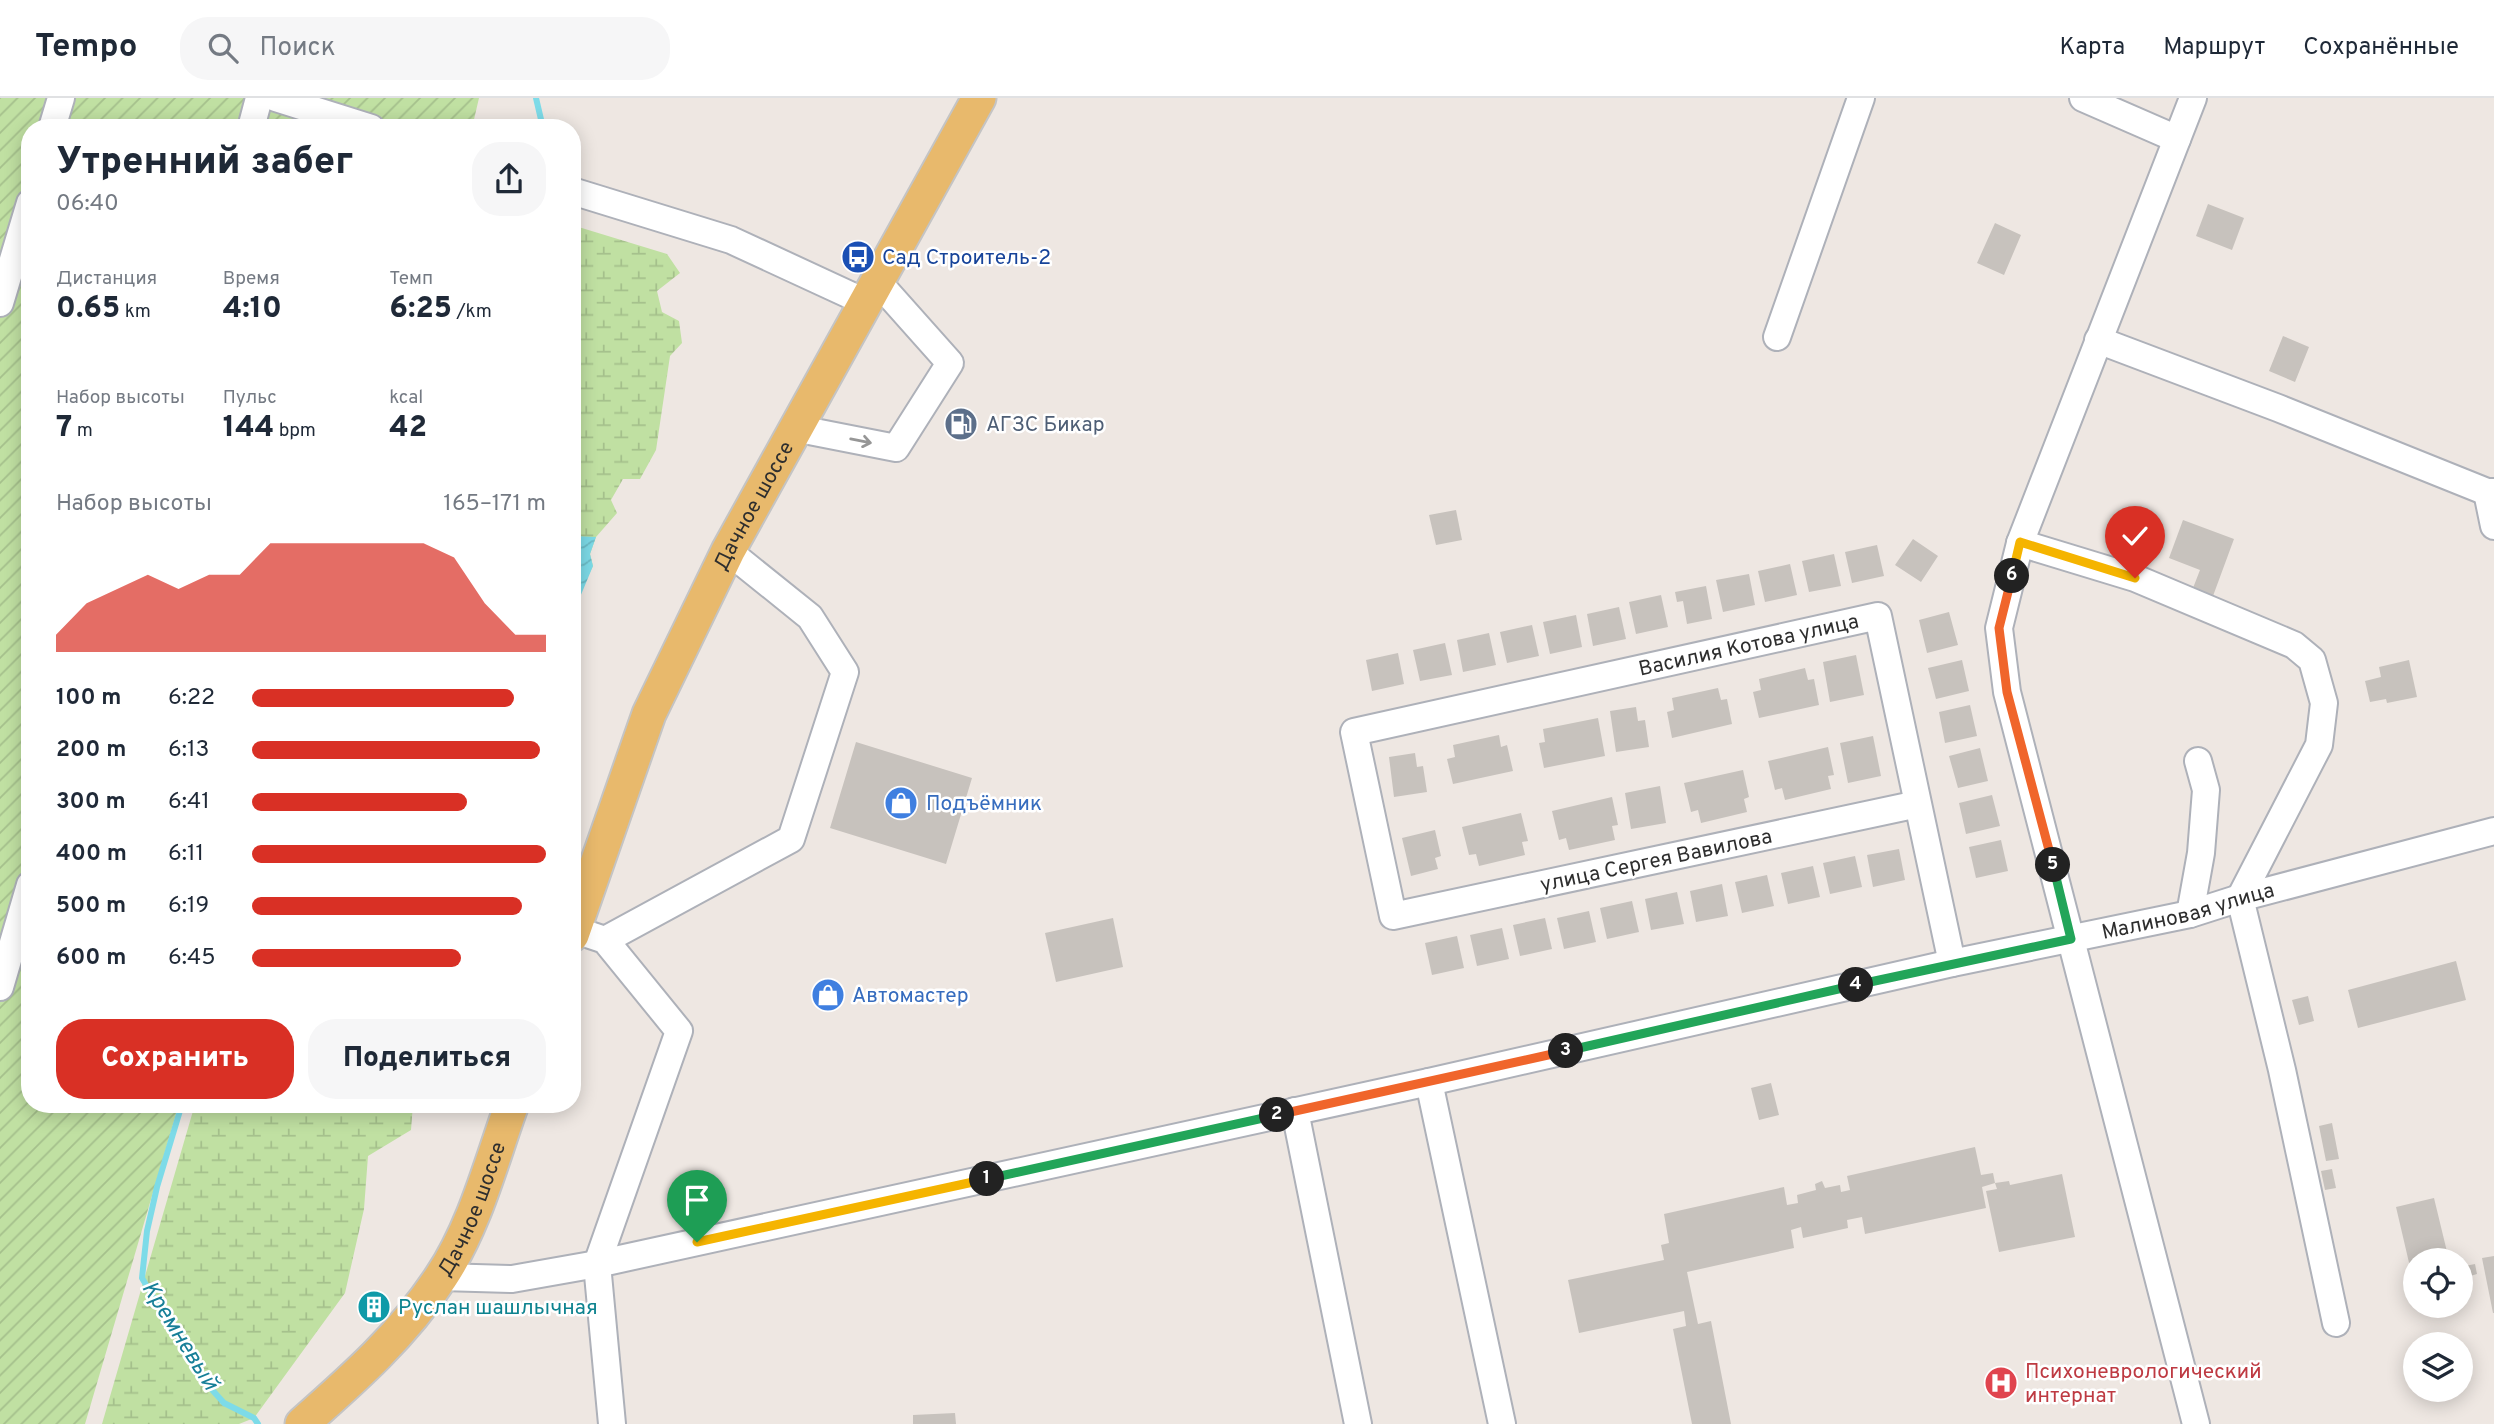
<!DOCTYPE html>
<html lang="ru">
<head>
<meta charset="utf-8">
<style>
	:root { --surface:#fff; --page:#f6f6f7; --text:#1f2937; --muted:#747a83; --line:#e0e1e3; --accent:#d93025 }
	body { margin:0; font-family:Overpass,sans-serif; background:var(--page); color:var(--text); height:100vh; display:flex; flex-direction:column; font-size:26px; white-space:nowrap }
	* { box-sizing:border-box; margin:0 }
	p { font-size:23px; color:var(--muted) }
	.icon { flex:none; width:38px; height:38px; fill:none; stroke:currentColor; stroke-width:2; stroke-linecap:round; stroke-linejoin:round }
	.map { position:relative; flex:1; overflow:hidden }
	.details { position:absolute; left:21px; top:21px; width:560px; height:994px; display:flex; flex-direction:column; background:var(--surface); border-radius:28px; box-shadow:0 4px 18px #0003 }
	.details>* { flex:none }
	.controls { position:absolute; left:2403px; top:1150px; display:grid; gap:14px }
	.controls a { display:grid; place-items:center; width:70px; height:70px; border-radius:50%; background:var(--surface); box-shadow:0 4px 18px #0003; font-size:35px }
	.pin { position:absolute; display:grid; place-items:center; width:60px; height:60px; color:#fff; margin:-72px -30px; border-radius:50% 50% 50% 0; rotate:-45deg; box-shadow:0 0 7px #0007 }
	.pin .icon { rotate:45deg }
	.km { position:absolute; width:35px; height:35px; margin:-18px; border-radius:50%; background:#222; color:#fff; font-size:19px; line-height:35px; text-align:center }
	.round { display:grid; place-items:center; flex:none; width:74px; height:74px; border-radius:28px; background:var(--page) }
	.head { display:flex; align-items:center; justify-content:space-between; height:119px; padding:0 35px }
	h1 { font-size:38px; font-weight:800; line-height:52px }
	.stats { display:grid; grid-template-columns:repeat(3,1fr); gap:10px; height:119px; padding:7px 35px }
	.stats div { display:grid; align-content:center }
	.stats b { font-size:30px; font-weight:800 }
	.stats small { font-size:19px; font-weight:400 }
	.stats p { font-size:19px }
	.chart { height:196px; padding:14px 35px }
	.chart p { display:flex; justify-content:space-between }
	.chart svg { width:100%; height:126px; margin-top:7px; fill:var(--accent); opacity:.7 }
	.cta { display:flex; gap:14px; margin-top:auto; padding:14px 35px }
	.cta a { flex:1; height:80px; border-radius:28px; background:var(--accent); color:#fff; font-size:28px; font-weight:800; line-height:80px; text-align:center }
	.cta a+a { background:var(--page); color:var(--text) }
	ul { padding:0 35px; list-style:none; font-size:23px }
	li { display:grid; grid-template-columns:112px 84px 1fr; align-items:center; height:52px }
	li i { height:18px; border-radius:9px; background:var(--accent) }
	header { display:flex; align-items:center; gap:42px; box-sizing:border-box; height:98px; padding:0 35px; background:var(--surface); border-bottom:2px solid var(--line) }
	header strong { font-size:33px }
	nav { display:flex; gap:38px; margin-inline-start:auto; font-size:24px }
	.search { width:490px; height:63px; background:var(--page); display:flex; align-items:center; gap:18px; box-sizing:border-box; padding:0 24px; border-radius:28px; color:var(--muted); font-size:26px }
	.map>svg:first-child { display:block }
</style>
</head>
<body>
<header>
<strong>Tempo</strong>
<div class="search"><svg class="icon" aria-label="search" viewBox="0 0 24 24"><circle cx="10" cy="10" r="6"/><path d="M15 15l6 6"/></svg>Поиск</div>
<nav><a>Карта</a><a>Маршрут</a><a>Сохранённые</a></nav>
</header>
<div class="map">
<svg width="2494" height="1326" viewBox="0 0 2494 1326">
	<defs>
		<pattern id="wetland-marsh" width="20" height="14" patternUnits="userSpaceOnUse" patternTransform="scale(1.75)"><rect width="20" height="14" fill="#c0e0a2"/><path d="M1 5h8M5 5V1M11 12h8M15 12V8" fill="none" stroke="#a5c08c"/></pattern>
		<pattern id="garden-furrows" width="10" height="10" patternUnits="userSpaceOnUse" patternTransform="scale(1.75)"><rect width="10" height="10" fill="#c0e0a2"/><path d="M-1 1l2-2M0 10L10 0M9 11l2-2" fill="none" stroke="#a5c08c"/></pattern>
		<pattern id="water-waves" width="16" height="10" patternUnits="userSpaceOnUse" patternTransform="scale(1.75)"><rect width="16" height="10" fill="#7ddbe8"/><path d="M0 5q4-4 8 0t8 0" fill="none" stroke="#6cbcc7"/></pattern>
	</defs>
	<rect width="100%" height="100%" fill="#eee7e2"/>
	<path fill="url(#wetland-marsh)" d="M572,127l95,29 13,19 -23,18 5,21 17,9 3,22 -12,13 -14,94 -16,29h-17l-12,21 6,13 -21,24 -6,17 3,12 -21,43z
		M195,1006h218l-2,26 -43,26 -4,53 -19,84 -91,125 -15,6h-137z"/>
	<path fill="url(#garden-furrows)" d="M0,0h479l-7,30h-442v976h149l-94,320h-85z"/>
	<path fill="url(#water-waves)" d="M572,438l24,1 -6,17 3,12 -15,36 -6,3z"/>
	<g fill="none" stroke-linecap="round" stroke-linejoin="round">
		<path stroke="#7ddbe8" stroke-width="6" d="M536,0l7,30
			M182,1006l-25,83 -10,44 -5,47 28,48 14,14 22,43 18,20 30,15 4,6"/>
	</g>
	<path fill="#c7c2bd" d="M2208,106l36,14 -12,32 -36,-14z
		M1995,125l26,12 -17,40 -27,-12z
		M2283,238l26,11 -14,35 -26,-11z
		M1456,412l6,30 -26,5 -7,-30z
		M2183,422l51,19 -21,57 -20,-8 7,-18 -31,-12z
		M1913,441l25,17 -17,26 -26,-17z
		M1877,447l7,31 -32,7 -7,-31z
		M1834,456l7,32 -32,6 -7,-31z
		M1790,466l7,31 -32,7 -7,-31z
		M1749,476l6,31 -32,7 -7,-32z
		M1706,488l6,33 -25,5 -4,-23 -6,1 -2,-10z
		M1661,497l7,32 -32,7 -7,-32z
		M1619,509l7,32 -33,7 -6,-32z
		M1949,514l9,33 -31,8 -8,-33z
		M1576,517l6,32 -32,7 -7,-32z
		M1532,527l7,31 -32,7 -7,-31z
		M1489,535l7,32 -33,7 -6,-32z
		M1445,545l7,32 -32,6 -7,-31z
		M1398,555l6,31 -32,7 -6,-31z
		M1856,557l8,40 -34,7 -7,-40z
		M1962,562l7,31 -33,8 -8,-31z
		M2409,562l8,37 -30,6 -1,-4 -16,3 -5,-21 16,-4 -2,-10z
		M1805,570l3,12 6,-1 5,26 -60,13 -6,-26 8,-2 -2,-11z
		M1718,590l3,12 6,-1 5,25 -60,14 -5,-26 7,-2 -2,-12z
		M1970,607l7,31 -32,7 -6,-31z
		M1636,609l2,14 7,-1 4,27 -33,5 -6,-41z
		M1598,620l7,38 -61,12 -5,-25 6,-1 -2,-13z
		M1499,637l2,12 6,-2 6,26 -60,13 -6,-25 8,-2 -2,-12z
		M1873,638l8,40 -33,7 -8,-40z
		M856,644l116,36 -26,86 -116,-36z
		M1828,649l6,28 -6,1 3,13 -46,11 -3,-12 -7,2 -7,-29z
		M1980,650l8,33 -30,7 -9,-32z
		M1415,655l2,14 6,-1 4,26 -33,5 -5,-40z
		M1743,672l6,27 -5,2 3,13 -46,11 -3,-13 -7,2 -7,-29z
		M1660,688l6,37 -35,6 -6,-36z
		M1992,697l8,31 -34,8 -7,-31z
		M1612,699l6,28 -6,1 3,14 -46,10 -3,-12 -7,2 -7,-29z
		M1521,715l7,28 -6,1 3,13 -46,11 -3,-12 -7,1 -7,-28z
		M1435,732l6,26 -6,2 3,11 -27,7 -9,-38z
		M2001,742l7,31 -32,7 -7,-31z
		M1899,751l6,31 -32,7 -6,-32z
		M1855,758l7,31 -32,7 -7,-31z
		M1813,768l7,31 -32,7 -7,-31z
		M1767,777l7,31 -32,7 -7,-31z
		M1722,786l6,32 -32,6 -6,-31z
		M1677,794l7,32 -33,6 -6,-31z
		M1632,803l7,31 -32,7 -7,-31z
		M1589,813l7,31 -32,7 -7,-31z
		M1113,820l10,49 -67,15 -11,-49z
		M1545,820l7,31 -32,7 -7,-31z
		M1502,830l7,31 -32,7 -7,-31z
		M1457,838l7,32 -32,7 -7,-32z
		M2456,863l10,39 -108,28 -10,-38z
		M2308,898l6,25 -15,4 -7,-25z
		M1771,985l8,32 -20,5 -8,-32z
		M2332,1025l7,36 -13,2 -7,-35z
		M1975,1049l6,28 12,-2 2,10 -13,4 4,21 -121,26 -3,-17 -15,3 1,8 -45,10 -2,-11 -10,3 3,18 -107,24 11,52 13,-3 20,103h-39l-19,-95 13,-3 -2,-15 -105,22 -11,-53 96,-20 -3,-15 8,-2 -5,-29 120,-27 3,18 11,-2 -1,-8 19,-5 -1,-6 7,-3 3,7 15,-3 1,7 9,-2 -3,-14z
		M2332,1071l4,19 -11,2 -4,-19z
		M2062,1076l13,63 -76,15 -13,-61 11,-2 -2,-6 14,-2 1,4z
		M2434,1100l15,62h-34l-1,24 -18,-77z
		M2494,1158v57h-1l-11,-55z
		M2475,1166l2,10 -17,5v-12z
		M378,1193l11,14 -16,18 -14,-13z
		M955,1315l1,11h-43v-9z"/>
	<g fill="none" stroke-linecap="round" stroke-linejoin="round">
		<defs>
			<g id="minor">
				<path d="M276,0l95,30"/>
				<path d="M2083,0l94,41"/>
				<path d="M2193,0l-173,445 -21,85 8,64 189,732"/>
				<path d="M52,30l9,-30"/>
				<path d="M251,30l8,-30"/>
				<path d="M572,93l159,49 134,62"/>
				<path d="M0,205l30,-100"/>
				<path d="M1777,239l84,-239"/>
				<path d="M2098,242l180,68 209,84h7"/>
				<path d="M794,330l102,20 54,-85 -73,-82"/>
				<path d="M2487,394l7,34"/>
				<path d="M2020,445l115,35 159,67 18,15 12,43 -5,42 -79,153 42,172 54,253"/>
				<path id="s1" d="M1918,706l-525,112 -39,-184 524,-116 74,347"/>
				<path d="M2190,816l11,-61 5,-63 -8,-29"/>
				<path d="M590,837l15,5 74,91 -82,233 15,160"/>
				<path d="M605,842l186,-101 54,-167 -35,-55 -82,-66"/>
				<path d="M0,889l30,-102"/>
				<path d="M1429,984l73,342"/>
				<path d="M1295,1013l63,313"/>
				<path id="s2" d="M441,1179l71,2 85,-15 832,-182 523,-119 238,-49 50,-16 254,-67"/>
			</g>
			<g id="major">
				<path id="s3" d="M572,837l77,-221 79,-163 251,-453"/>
				<path id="s4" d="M302,1326c51,-45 101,-89 139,-147 34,-51 50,-115 71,-173"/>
			</g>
		</defs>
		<use href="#minor" stroke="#aeb1b9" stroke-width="30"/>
		<use href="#major" stroke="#c4c4c4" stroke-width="37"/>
		<use href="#minor" stroke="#fff" stroke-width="26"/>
		<use href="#major" stroke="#e8b96c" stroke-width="33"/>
	</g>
	<defs><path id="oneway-shaft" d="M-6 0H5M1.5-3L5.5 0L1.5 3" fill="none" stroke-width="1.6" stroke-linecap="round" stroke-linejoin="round" transform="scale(1.75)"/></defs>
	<use stroke="#969696" href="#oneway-shaft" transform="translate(861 343) rotate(11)"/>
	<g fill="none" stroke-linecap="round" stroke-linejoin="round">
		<defs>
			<path id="split-1" d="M697,1144l290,-63"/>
			<path id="split-2" d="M987,1081l290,-64"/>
			<path id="split-3" d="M1277,1017l289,-64"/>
			<path id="split-4" d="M1566,953l290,-66"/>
			<path id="split-5" d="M1856,887l215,-46 -18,-74"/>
			<path id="split-6" d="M2012,478l-13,52 8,64 46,173"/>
			<path id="split-7" d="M2012,478l8,-34 115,36"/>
		</defs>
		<use href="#split-1" stroke="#fff" stroke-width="14"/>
		<use href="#split-2" stroke="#fff" stroke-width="14"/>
		<use href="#split-3" stroke="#fff" stroke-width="14"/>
		<use href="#split-4" stroke="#fff" stroke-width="14"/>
		<use href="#split-5" stroke="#fff" stroke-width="14"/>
		<use href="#split-6" stroke="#fff" stroke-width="14"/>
		<use href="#split-7" stroke="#fff" stroke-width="14"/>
		<use href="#split-1" stroke="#f5b400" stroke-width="9"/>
		<use href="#split-2" stroke="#22a559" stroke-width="9"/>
		<use href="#split-3" stroke="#f0652b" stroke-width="9"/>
		<use href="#split-4" stroke="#22a559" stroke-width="9"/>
		<use href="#split-5" stroke="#22a559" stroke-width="9"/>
		<use href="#split-6" stroke="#f0652b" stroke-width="9"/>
		<use href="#split-7" stroke="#f5b400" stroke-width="9"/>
	</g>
	<defs>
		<symbol id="bus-disc" viewBox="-11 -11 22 22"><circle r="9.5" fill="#1a4fb4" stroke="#fff"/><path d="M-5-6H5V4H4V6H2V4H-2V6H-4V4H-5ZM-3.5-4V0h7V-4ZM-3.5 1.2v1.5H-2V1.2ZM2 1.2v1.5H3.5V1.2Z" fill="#fff"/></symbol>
		<symbol id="fuel-disc" viewBox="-11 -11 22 22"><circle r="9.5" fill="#5c6f8a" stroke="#fff"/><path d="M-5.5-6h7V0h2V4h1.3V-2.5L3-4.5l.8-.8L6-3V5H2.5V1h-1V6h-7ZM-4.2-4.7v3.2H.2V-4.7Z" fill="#fff"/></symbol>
		<symbol id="shop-disc" viewBox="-11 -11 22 22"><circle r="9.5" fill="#3f7fe0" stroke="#fff"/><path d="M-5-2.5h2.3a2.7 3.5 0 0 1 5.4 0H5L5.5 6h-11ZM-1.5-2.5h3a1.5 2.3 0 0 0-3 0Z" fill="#fff"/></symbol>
		<symbol id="building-disc" viewBox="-11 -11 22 22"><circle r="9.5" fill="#0f9aa8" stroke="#fff"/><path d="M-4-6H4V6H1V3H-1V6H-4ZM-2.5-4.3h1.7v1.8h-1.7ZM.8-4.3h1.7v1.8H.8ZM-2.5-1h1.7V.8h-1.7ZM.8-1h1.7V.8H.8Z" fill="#fff"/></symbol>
		<symbol id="hospital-disc" viewBox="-11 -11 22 22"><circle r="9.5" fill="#e0444e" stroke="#fff"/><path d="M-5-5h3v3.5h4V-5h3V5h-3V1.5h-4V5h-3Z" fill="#fff"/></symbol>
	</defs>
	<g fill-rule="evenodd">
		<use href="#bus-disc" x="839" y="140" width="38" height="38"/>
		<use href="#fuel-disc" x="942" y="307" width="38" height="38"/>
		<use href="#shop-disc" x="882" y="686" width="38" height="38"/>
		<use href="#shop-disc" x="809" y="878" width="38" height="38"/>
		<use href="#building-disc" x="355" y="1190" width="38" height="38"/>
		<use href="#hospital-disc" x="1982" y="1266" width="38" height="38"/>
	</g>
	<g text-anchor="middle" stroke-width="5" stroke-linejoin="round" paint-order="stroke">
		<g font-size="21" fill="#164399" stroke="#fff" text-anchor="start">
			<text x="882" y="166">Сад Строитель-2</text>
		</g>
		<g font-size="21" fill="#4e5e75" stroke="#fff" text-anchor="start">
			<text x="986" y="333">АГЗС Бикар</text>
		</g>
		<g font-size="21" fill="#2e2e2e" stroke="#fff">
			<text dy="7" stroke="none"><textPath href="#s3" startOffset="467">Дачное шоссе</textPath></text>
			<text dy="7" stroke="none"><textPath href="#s1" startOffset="1129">Василия Котова улица</textPath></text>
			<text transform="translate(1656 762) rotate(-12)" y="7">улица Сергея Вавилова</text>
			<text dy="7" stroke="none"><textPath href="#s2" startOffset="1787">Малиновая улица</textPath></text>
			<text dy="7" stroke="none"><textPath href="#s4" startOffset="278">Дачное шоссе</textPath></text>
		</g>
		<g font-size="21" fill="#366cbe" stroke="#fff" text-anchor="start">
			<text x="926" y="712">Подъёмник</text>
			<text x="852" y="904">Автомастер</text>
		</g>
		<g font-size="21" fill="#0d838f" stroke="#fff" text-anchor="start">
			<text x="398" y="1216">Руслан шашлычная</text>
		</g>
		<g font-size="21" fill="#be3a42" stroke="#fff" text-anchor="start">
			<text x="2025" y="1280">Психоневрологический<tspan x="2025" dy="24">интернат</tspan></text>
		</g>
		<g font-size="23" font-style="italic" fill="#177f98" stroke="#fff">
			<text transform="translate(181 1237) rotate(58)" y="8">Кремневый</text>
		</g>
	</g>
</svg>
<div class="controls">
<a><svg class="icon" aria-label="locate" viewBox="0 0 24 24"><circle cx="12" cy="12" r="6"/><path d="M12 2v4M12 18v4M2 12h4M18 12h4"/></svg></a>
<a><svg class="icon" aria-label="layers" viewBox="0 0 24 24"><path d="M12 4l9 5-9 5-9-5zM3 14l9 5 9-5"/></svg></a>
</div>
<div class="pin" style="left:697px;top:1144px;background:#1e9e55"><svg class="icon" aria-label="arrive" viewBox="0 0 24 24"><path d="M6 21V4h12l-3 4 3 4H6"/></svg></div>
<div class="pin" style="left:2135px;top:480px;background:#d93025"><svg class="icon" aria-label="check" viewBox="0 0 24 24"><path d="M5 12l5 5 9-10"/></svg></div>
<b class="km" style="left:987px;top:1081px">1</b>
<b class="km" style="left:1277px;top:1017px">2</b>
<b class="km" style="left:1566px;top:953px">3</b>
<b class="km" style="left:1856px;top:887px">4</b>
<b class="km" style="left:2053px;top:767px">5</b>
<b class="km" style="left:2012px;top:478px">6</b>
<section class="details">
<div class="head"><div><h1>Утренний забег</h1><p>06:40</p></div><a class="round"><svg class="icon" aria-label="share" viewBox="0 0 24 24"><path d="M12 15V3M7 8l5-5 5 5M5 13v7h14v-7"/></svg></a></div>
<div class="stats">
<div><p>Дистанция</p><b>0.65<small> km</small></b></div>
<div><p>Время</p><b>4:10</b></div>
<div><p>Темп</p><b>6:25<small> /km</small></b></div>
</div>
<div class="stats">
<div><p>Набор высоты</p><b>7<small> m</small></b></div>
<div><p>Пульс</p><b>144<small> bpm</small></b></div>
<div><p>kcal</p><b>42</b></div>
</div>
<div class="chart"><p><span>Набор высоты</span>165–171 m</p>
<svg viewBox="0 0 160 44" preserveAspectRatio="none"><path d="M0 44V38L10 27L20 22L30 17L40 22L50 17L60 17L70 6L80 6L90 6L100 6L110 6L120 6L130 11L140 27L150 38L160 38V44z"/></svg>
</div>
<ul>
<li><b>100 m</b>6:22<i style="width:89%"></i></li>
<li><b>200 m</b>6:13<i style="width:98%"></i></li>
<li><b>300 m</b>6:41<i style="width:73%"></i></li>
<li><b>400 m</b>6:11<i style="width:100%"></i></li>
<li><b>500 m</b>6:19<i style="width:92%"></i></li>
<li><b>600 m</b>6:45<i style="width:71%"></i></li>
</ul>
<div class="cta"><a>Сохранить</a><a>Поделиться</a></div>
</section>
</div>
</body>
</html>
